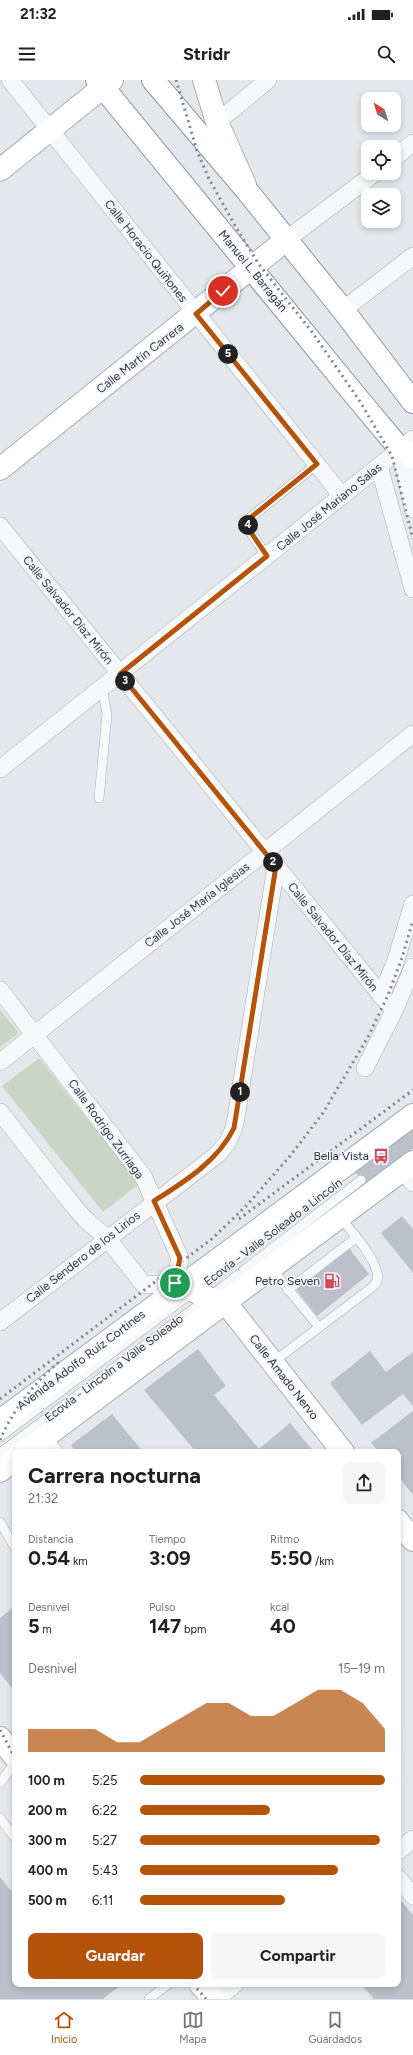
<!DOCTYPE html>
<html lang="es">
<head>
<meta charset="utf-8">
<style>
	:root { --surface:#fff; --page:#f6f6f6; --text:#202124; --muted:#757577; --line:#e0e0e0; --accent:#b45309 }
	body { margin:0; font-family:Figtree,sans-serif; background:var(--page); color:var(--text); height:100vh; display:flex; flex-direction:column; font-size:15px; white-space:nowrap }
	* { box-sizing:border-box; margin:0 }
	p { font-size:13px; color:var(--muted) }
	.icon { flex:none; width:22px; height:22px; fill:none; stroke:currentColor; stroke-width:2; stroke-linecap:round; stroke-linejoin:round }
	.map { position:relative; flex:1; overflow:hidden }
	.panel { position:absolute; left:12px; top:1369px; width:389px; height:538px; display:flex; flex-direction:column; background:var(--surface); border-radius:8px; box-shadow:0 2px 6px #0003 }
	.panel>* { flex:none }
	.needle { width:26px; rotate:322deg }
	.buttons { position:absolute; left:361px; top:12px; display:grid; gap:8px }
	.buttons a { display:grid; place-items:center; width:40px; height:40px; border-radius:8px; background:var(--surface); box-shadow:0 2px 6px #0003; font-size:20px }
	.pin { position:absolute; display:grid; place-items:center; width:34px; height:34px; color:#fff; margin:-17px; border:2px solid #fff; border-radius:50%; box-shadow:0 1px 4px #0007 }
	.km { position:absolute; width:20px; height:20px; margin:-10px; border-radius:50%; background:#222; color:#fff; font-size:11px; line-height:20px; text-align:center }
	.round { display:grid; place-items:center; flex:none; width:42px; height:42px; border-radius:8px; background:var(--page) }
	.summary { display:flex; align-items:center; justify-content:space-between; height:68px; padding:0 16px }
	h1 { font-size:22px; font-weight:700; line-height:30px }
	.metrics { display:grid; grid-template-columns:repeat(3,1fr); gap:6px; height:68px; padding:4px 16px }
	.metrics div { display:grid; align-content:center }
	.metrics b { font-size:20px; font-weight:700 }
	.metrics small { font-size:11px; font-weight:400 }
	.metrics p { font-size:11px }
	.chart { height:112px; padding:8px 16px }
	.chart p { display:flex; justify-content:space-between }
	.chart svg { width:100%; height:72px; margin-top:4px; fill:var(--accent); opacity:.7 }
	.action { display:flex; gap:8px; margin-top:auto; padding:8px 16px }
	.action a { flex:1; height:46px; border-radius:8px; background:var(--accent); color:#fff; font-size:16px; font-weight:700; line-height:46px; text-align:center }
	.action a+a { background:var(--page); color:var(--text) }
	ul { padding:0 16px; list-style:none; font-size:13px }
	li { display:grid; grid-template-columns:64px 48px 1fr; align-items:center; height:30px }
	li i { height:10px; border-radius:5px; background:var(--accent) }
	.status { display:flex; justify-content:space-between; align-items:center; height:28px; padding:0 20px; background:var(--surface); direction:ltr }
	.status svg { height:11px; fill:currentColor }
	header { display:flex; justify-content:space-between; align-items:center; height:52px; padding:0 16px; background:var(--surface); font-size:18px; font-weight:700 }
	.tab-bar { display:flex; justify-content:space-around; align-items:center; height:56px; border-top:1px solid var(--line); background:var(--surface); font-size:11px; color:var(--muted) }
	.tab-bar a { display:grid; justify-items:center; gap:2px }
	.tab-bar .on { color:var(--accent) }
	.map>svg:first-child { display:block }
</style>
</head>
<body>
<div class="status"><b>21:32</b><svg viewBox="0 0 49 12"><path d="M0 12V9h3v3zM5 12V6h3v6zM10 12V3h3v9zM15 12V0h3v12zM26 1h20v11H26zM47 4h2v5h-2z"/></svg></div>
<header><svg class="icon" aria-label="menu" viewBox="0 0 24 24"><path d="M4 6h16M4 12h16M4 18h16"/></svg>Stridr<svg class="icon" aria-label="search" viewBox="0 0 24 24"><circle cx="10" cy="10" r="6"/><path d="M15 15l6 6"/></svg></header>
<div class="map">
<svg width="413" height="1919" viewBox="0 0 413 1919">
	<rect width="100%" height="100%" fill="#e4e7ec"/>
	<path fill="#c9d6c5" d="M0,930l19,23 -19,14z
		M39,978l100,126 -36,28 -101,-126z"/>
	<path fill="#bbc0ca" d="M413,1038v30l-49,36 -10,-14z
		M402,1136l11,13v44l-32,-40z
		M348,1167l21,27 -52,42 -22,-28z
		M198,1269l28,37 -12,9 45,54 31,-26 24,29h-118l-52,-62z
		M370,1271l16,21 27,-20v54l-10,-12 -41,31 -32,-42z
		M413,1331v84l-15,-19v-24h-19l-8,-9z
		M112,1334l31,38h-66l-6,-7z
		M15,1526v86l-15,-19v-55z
		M0,1797l15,19v88h107l-19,15h-103z
		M398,1817l15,18v84h-39l-13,-15h37z"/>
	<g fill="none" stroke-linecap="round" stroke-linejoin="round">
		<defs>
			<path id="lane" d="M267,476l-19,-27v-6l2,-5 67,-54
				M99,718l8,-84 -5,-26
				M271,1188l48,59
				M288,1210l68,-52
				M273,1282l93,-70c4,-3 9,-7 11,-11 5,-18 -27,-51 -37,-64
				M0,1357l250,-188
				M0,1373l208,-155 153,-118
				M0,1442l15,26
				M0,1703l15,-20
				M0,1738l15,20
				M149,1919l19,-15"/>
			<path id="street" d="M10,0l332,416
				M217,42l51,-42
				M394,78l19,-15
				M286,160l89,-67
				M343,230l70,-54
				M400,369l13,60
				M379,386l34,123
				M0,446l394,485
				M0,689l413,-330
				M0,910l143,186 37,82 -5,25
				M381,916l14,-33 18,-59
				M0,982l413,-328
				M365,988l29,-57 19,-44
				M0,1032l72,92 13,15 22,19 37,47 31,-2 8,2
				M403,1090l10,13
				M0,1242l218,-168 9,-11 7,-15 3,-16 39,-246
				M43,1358l11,14
				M398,1771l15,-12
				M398,1798l15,18
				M216,1919l19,-15"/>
			<path id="secondary" d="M204,0l13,42 28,63
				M0,90l112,-90
				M0,389l286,-229
				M183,1205l25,13 17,4 118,150
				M398,1441l15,19
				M0,1658l15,19
				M200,1904l13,15"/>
			<path id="primary" d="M0,1341l413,-306
				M25,1372l388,-290
				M0,1391l15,-12"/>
			<path id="highway" d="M97,0l262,320 41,49 13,8
				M153,0l95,112 95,118 70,92"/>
		</defs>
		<use href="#lane" stroke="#a9aeb7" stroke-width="10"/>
		<use href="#street" stroke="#a9aeb7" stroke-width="18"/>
		<use href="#secondary" stroke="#a9aeb7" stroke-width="24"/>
		<use href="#primary" stroke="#a3abb8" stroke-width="24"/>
		<use href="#highway" stroke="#8b94a3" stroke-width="24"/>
		<use href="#lane" stroke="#f7f8fa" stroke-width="9"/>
		<use href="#street" stroke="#f7f8fa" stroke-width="17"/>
		<use href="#secondary" stroke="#fff" stroke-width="22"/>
		<use href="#primary" stroke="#fff" stroke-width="22"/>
		<use href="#highway" stroke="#fff" stroke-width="22"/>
		<path stroke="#7d8696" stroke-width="3" stroke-dasharray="2 4" stroke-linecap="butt" d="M176,0l21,71 12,28 28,50 21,34 54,69 47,68 33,56 21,83
			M239,1139l174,-129
			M0,1319l213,-161 35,-34 42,-48 33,-43 45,-76 20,-42 14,-37 11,-38
			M0,1360c13,-30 34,-57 59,-78
			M0,1650l15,28
			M193,1904l13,15"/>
	</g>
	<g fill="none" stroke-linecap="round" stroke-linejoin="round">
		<defs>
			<path id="route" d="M175,1203l5,-25 -26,-57c30,-19 64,-40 80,-73l42,-262 -156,-192 147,-118 -19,-28v-4l2,-6 67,-54 -121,-150 27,-23"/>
		</defs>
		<use href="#route" stroke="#fff" stroke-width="8"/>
		<use href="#route" stroke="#b45309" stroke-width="5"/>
	</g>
	<defs>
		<symbol id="bus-bare" viewBox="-9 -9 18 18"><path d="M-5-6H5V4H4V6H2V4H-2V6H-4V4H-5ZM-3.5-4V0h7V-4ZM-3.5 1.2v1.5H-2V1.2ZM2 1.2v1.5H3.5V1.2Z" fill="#d1495b" stroke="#f4f6f9" stroke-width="2.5" paint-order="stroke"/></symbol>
		<symbol id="fuel-bare" viewBox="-9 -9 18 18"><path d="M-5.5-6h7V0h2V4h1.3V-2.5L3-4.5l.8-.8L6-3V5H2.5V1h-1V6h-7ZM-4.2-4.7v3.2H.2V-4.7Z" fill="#d1495b" stroke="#f4f6f9" stroke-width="2.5" paint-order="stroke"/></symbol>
	</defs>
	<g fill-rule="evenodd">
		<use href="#bus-bare" x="370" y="1065" width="22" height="22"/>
		<use href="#fuel-bare" x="321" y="1190" width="22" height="22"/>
	</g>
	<g text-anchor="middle" stroke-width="3" stroke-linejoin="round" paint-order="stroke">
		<g font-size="12" fill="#2b3445" stroke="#f4f6f9">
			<text transform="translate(146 171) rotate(52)" y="4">Calle Horacio Quiñones</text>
			<text transform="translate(253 191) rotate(51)" y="4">Manuel L. Barragán</text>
			<text transform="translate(140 278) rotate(-38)" y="4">Calle Martín Carrera</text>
			<text transform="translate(329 427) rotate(-39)" y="4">Calle José Mariano Salas</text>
			<text transform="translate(68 530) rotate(51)" y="4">Calle Salvador Díaz Mirón</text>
			<text transform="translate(197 825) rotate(-38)" y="4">Calle José María Iglesias</text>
			<text transform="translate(333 857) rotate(51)" y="4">Calle Salvador Díaz Mirón</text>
			<text transform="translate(106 1049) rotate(54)" y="4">Calle Rodrigo Zurriaga</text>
			<text transform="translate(273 1152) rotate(-37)" y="4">Ecovía - Valle Soleado a Lincoln</text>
			<text transform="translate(83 1177) rotate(-38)" y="4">Calle Sendero de los Lirios</text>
			<text transform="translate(81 1280) rotate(-37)" y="4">Avenida Adolfo Ruíz Cortines</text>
			<text transform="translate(114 1288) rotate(-37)" y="4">Ecovía - Lincoln a Valle Soleado</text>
			<text transform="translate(284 1297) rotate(52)" y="4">Calle Amado Nervo</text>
		</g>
		<g font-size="12" fill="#2b3445" stroke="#f4f6f9" text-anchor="end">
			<text x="369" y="1080">Bella Vista</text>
			<text x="320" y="1205">Petro Seven</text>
		</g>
	</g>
</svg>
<div class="buttons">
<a><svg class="needle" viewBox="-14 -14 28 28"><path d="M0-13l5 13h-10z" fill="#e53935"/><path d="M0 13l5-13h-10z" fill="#757577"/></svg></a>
<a><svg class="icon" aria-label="locate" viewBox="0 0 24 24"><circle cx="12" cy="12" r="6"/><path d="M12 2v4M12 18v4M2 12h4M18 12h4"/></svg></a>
<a><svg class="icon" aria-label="layers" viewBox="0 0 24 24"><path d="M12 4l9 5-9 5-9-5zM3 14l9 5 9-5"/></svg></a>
</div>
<div class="pin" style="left:175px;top:1203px;background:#1e9e55"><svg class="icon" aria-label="arrive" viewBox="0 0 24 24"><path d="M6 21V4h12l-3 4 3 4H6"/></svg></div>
<div class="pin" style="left:223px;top:211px;background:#d93025"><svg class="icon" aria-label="check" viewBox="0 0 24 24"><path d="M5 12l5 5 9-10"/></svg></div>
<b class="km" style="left:240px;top:1012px">1</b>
<b class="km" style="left:273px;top:782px">2</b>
<b class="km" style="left:125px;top:601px">3</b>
<b class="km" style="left:248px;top:445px">4</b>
<b class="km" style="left:228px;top:274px">5</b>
<section class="panel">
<div class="summary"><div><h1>Carrera nocturna</h1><p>21:32</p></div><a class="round"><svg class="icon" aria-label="share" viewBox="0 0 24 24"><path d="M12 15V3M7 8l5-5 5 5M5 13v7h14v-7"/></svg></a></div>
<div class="metrics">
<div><p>Distancia</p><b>0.54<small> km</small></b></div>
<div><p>Tiempo</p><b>3:09</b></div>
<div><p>Ritmo</p><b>5:50<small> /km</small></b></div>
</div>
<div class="metrics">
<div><p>Desnivel</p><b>5<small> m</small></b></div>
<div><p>Pulso</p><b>147<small> bpm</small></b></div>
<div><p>kcal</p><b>40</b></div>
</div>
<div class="chart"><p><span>Desnivel</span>15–19 m</p>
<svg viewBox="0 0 160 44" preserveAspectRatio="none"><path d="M0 44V30L10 30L20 30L30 30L40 38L50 38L60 30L70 22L80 14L90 14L100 22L110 22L120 14L130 6L140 6L150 14L160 30V44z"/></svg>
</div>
<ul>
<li><b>100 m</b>5:25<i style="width:100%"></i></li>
<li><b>200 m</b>6:22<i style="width:53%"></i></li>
<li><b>300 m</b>5:27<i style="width:98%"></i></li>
<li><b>400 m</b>5:43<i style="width:81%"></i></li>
<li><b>500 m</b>6:11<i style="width:59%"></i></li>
</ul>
<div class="action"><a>Guardar</a><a>Compartir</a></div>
</section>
</div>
<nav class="tab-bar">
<a class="on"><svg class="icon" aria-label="home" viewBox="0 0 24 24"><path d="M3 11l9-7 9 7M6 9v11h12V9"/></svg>Inicio</a>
<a><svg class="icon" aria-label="map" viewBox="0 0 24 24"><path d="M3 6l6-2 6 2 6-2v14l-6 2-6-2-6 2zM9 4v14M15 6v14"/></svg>Mapa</a>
<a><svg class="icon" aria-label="saved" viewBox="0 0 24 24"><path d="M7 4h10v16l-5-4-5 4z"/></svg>Guardados</a>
</nav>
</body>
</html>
